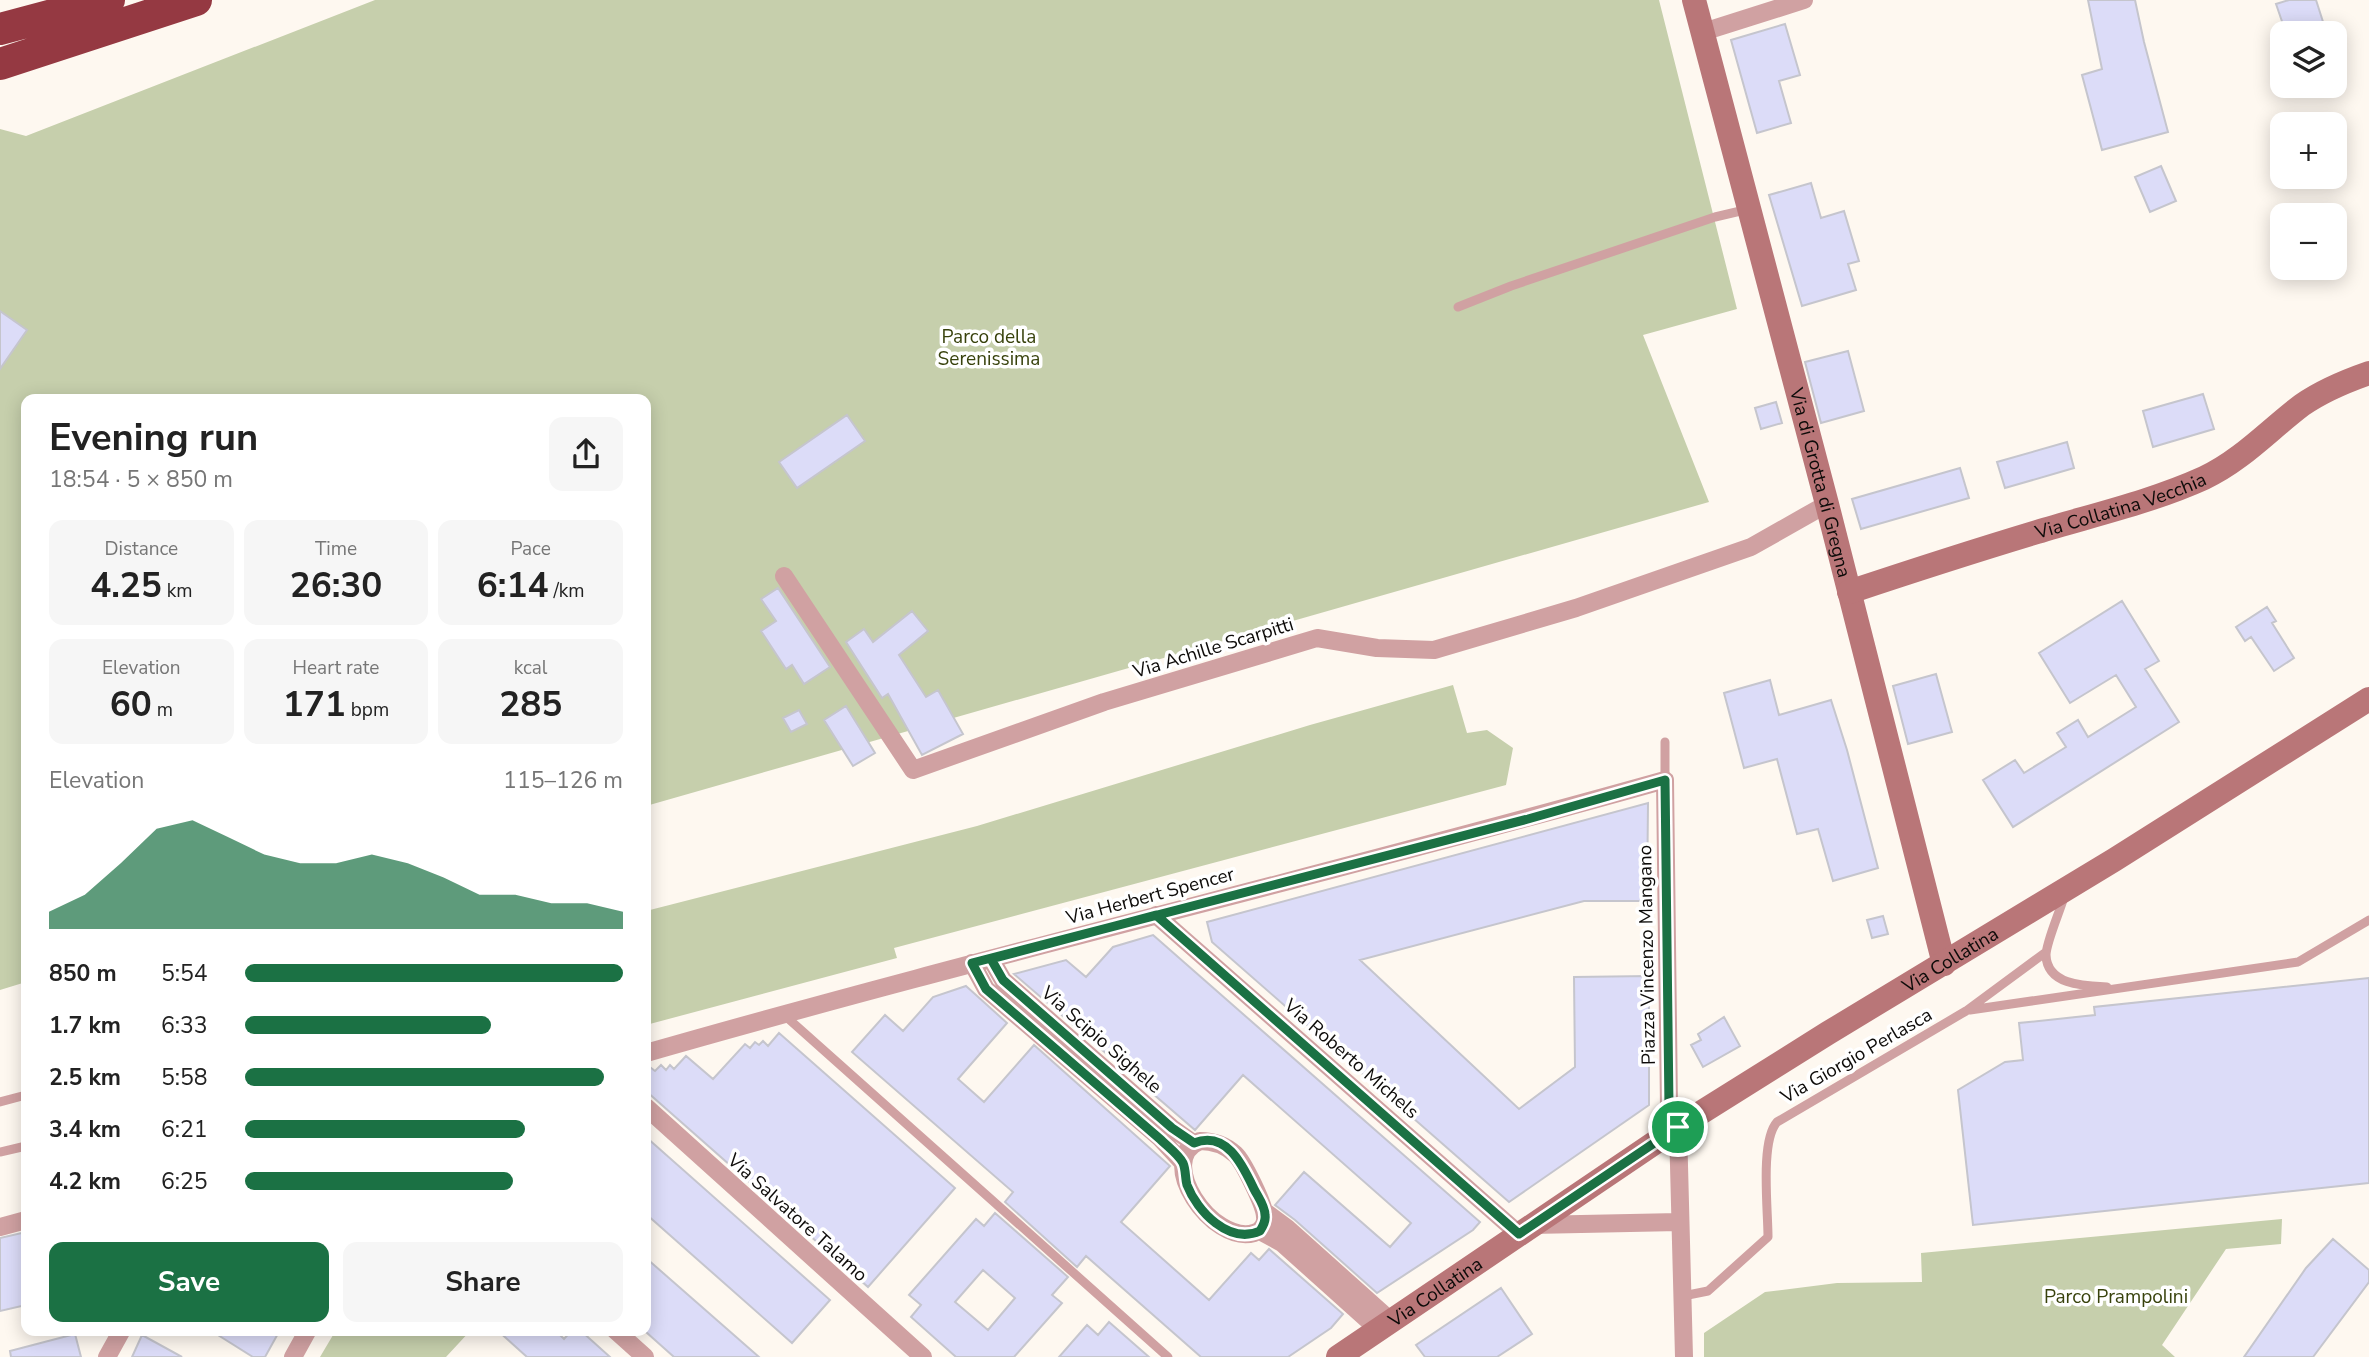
<!DOCTYPE html>
<html lang="en">
<head>
<meta charset="utf-8">
<style>
	:root { --surface:#fff; --page:#f6f6f6; --text:#222; --muted:#767676; --accent:#1b7144 }
	body { margin:0; font-family:"Nunito Sans",sans-serif; background:var(--page); color:var(--text); height:100vh; display:flex; flex-direction:column; font-size:26px; white-space:nowrap }
	* { box-sizing:border-box; margin:0 }
	p { font-size:23px; color:var(--muted) }
	.icon { flex:none; width:38px; height:38px; fill:none; stroke:currentColor; stroke-width:2; stroke-linecap:round; stroke-linejoin:round }
	.map { position:relative; flex:1; overflow:hidden }
	.sheet { position:absolute; left:21px; top:394px; width:630px; height:942px; display:flex; flex-direction:column; background:var(--surface); border-radius:14px; box-shadow:0 4px 18px #0003 }
	.sheet>* { flex:none }
	.tools { position:absolute; left:2270px; top:21px; display:grid; gap:14px }
	.tools a { display:grid; place-items:center; width:77px; height:77px; border-radius:14px; background:var(--surface); box-shadow:0 4px 18px #0003; font-size:35px }
	.pin { position:absolute; display:grid; place-items:center; width:60px; height:60px; color:#fff; margin:-30px; border:4px solid #fff; border-radius:50%; box-shadow:0 2px 7px #0007 }
	.round { display:grid; place-items:center; flex:none; width:74px; height:74px; border-radius:14px; background:var(--page) }
	.overview { display:flex; align-items:center; justify-content:space-between; height:119px; padding:0 28px }
	h1 { font-size:38px; font-weight:700; line-height:52px }
	.figures { display:grid; grid-template-columns:repeat(3,1fr); gap:10px; height:119px; padding:7px 28px }
	.figures div { display:grid; align-content:center; border-radius:14px; background:var(--page); text-align:center }
	.figures b { font-size:35px; font-weight:700 }
	.figures small { font-size:19px; font-weight:400 }
	.figures p { font-size:19px }
	.chart { height:196px; padding:14px 28px }
	.chart p { display:flex; justify-content:space-between }
	.chart svg { width:100%; height:126px; margin-top:7px; fill:var(--accent); opacity:.7 }
	.cta { display:flex; gap:14px; margin-top:auto; padding:14px 28px }
	.cta a { flex:1; height:80px; border-radius:14px; background:var(--accent); color:#fff; font-size:28px; font-weight:700; line-height:80px; text-align:center }
	.cta a+a { background:var(--page); color:var(--text) }
	ul { padding:0 28px; list-style:none; font-size:23px }
	li { display:grid; grid-template-columns:112px 84px 1fr; align-items:center; height:52px }
	li i { height:18px; border-radius:9px; background:var(--accent) }
	.map>svg:first-child { display:block }
</style>
</head>
<body>
<div class="map">
<svg width="2369" height="1357" viewBox="0 0 2369 1357">
	<rect width="100%" height="100%" fill="#fef8f0"/>
	<path fill="#c6cfac" d="M375,0h1284l78,309 -94,26 66,167 -1063,304v-407h-620v583l-26,8v-861l26,7z
		M1453,685l14,48 20,-3 26,18 -7,37 -612,163 3,10 -251,67v-114l331,-85 333,-101z
		M2282,1219l-1,25 -55,5 -64,96 13,12h-471v-24l61,-41 72,-9 85,-1 -1,-29z
		M336,1330h135l-25,27h-126z"/>
	<path fill="#dcdcf8" stroke="#c5c5cd" stroke-width="2" fill-rule="evenodd" d="M2088,0h47l9,42 24,90 -66,18 -20,-75 20,-6z
		M2289,0h27l9,28 -17,5h-22l-10,-29z
		M1785,24l15,51 -21,6 12,42 -34,10 -26,-93z
		M2161,166l15,35 -26,11 -15,-35z
		M1811,183l10,35 23,-7 15,50 -11,3 8,26 -54,16 -33,-111z
		M0,311l27,19 -27,39z
		M1848,351l16,60 -43,12 -16,-61z
		M2203,394l11,35 -61,18 -10,-36z
		M1776,402l6,21 -21,6 -6,-21z
		M847,415l18,26 -68,47 -18,-26z
		M2067,442l7,26 -69,20 -8,-26z
		M1960,468l9,30 -108,31 -9,-30z
		M778,588l52,79 -26,17 -12,-19 -6,4 -25,-38 15,-10 -15,-22z
		M2122,601l37,60 -14,8 34,53 -166,105 -30,-47 32,-20 9,13 42,-26 -9,-14 21,-13 10,17 48,-30 -20,-32 -46,28 -31,-50z
		M2267,607l9,14 -4,2 22,35 -20,13 -23,-34 -6,4 -9,-14z
		M912,611l16,20 -29,24 27,42 12,-7 25,44 -41,21 -34,-61 -6,4 -36,-56 18,-13 9,13z
		M1936,674l16,58 -44,12 -15,-58z
		M1770,680l9,35 52,-15 16,50 31,118 -45,13 -15,-52 -21,5 -20,-75 -33,9 -20,-75z
		M846,706l29,47 -22,13 -29,-46z
		M799,710l8,14 -16,8 -8,-14z
		M1648,803l-1,98h-63l-224,59 159,149 56,-42 -1,-90 75,-1v129l-140,97 -297,-260 -5,-20z
		M1883,916l5,18 -16,4 -5,-18z
		M1153,935l327,287 -7,8 -96,63 -82,-73 -20,-15 29,-33 86,75 21,-24 -168,-148 -48,55 -181,-156 52,-14 20,17 27,-30z
		M2369,978v205l-396,42 -15,-135 47,-28 18,-2 -4,-37 76,-8 -1,-8z
		M966,986l41,37 -49,56 26,23 50,-57 136,121 -49,56 88,78 42,-47 8,7 10,-11 74,65 -12,14 -43,29h-87l-115,-101 -9,11 -72,-65 8,-10 -161,-140 33,-37 18,16 30,-34z
		M1724,1017l16,29 -37,21 -12,-22 10,-5 -3,-6z
		M779,1033l176,155 -87,99 -222,-196v-27l9,7 6,-6 5,5 4,-5 4,4 12,-13 27,23 32,-35 5,4 5,-6 4,3 4,-4 5,5z
		M646,1137l184,163 -38,43 -146,-129z
		M995,1213l73,64 -16,18 10,8 -48,54h-58l-45,-40 10,-12 -12,-10 67,-76 8,7zM983,1270l32,28 -27,32 -33,-28z
		M26,1232v73l-26,6v-73z
		M2333,1239l36,31v12l-56,75h-69l62,-89z
		M646,1258l113,99h-85l-28,-25z
		M1501,1288l31,46 -35,23h-72l-9,-12z
		M1109,1322l40,35h-90l28,-32 11,10z
		M210,1330h70l-15,27h-12z
		M497,1330h58l9,9 8,-9h8l30,27h-83z
		M75,1334l6,23h-70l-1,-6z
		M142,1335l40,22h-50z"/>
	<g fill="none" stroke-linecap="round" stroke-linejoin="round">
		<path stroke="#d0a1a2" stroke-width="9" d="M1458,307l53,-21 204,-69 34,-8
			M1665,742v38
			M2064,897c-4,14 -18,46 -18,58 1,31 40,31 61,32
			M1970,1010l328,-48 71,-42
			M783,1014l385,343
			M0,1102l26,-7
			M0,1152l26,-6
			M1683,1296l25,-5 60,-54c0,-28 -8,-96 9,-115l189,-111 80,-59"/>
		<path stroke="#d0a1a2" stroke-width="18" d="M1703,32l101,-32
			M784,576l129,194 191,-68 213,-64 60,10 57,2 142,-42 175,-61 76,-43
			M1156,915l363,319
			M991,959l12,21 169,148 21,15
			M972,963l14,26 174,149 23,25
			M646,1053c338,-97 681,-178 1019,-273l4,327 2,14 7,6 6,230
			M646,1107l277,250
			M1200,1141c12,0 25,4 35,13 8,7 30,52 30,63 1,7 -4,14 -11,16 -42,12 -100,-74 -54,-92z
			M1264,1211l23,17 105,94
			M1532,1225l147,-3
			M0,1227l26,-7
			M1260,1231l22,12 97,87
			M615,1330l30,27
			M107,1357l15,-27
			M293,1357l15,-27"/>
		<g stroke="#b97678" stroke-width="24">
			<path id="s1" d="M1694,0l133,504 117,460"/>
			<path id="s2" d="M1849,592c63,-21 125,-41 188,-60 56,-17 114,-30 167,-54 38,-18 65,-48 98,-73 20,-14 44,-24 67,-32"/>
			<path id="s3" d="M1338,1357l340,-230 150,-94 286,-173 255,-161"/>
		</g>
		<path stroke="#953942" stroke-width="32" d="M0,29l109,-29
			M0,64l196,-64"/>
	</g>
	<g fill="none" stroke-linecap="round" stroke-linejoin="round">
		<defs>
			<path id="route" d="M1678,1127l-159,107 -363,-319 -165,44 12,21 169,148 22,15c33,-13 49,23 60,46 4,8 11,17 11,26 1,6 -2,11 -5,16 -31,14 -63,-20 -73,-46 -2,-7 -1,-15 -4,-22 -4,-8 -16,-17 -23,-24l-174,-150 -14,-26 556,-144 137,-39 4,327 2,14 7,6"/>
		</defs>
		<use href="#route" stroke="#fff" stroke-width="14"/>
		<use href="#route" stroke="#1b7144" stroke-width="9"/>
	</g>
	<g text-anchor="middle" stroke-width="7" stroke-linejoin="round" paint-order="stroke">
		<g font-size="19" fill="#38420c" stroke="#fff">
			<text x="989" y="343">Parco della<tspan x="989" dy="22">Serenissima</tspan></text>
			<text x="2116" y="1303">Parco Prampolini</text>
		</g>
		<g font-size="19" fill="#0d0b09" stroke="#fff">
			<text dy="7" stroke="none"><textPath href="#s1" startOffset="499">Via di Grotta di Gregna</textPath></text>
			<text dy="7" stroke="none"><textPath href="#s2" startOffset="285">Via Collatina Vecchia</textPath></text>
			<text transform="translate(1213 647) rotate(-17)" y="7">Via Achille Scarpitti</text>
			<text transform="translate(1150 895) rotate(-15)" y="7">Via Herbert Spencer</text>
			<text transform="translate(1646 955) rotate(-91)" y="7">Piazza Vincenzo Mangano</text>
			<text dy="7" stroke="none"><textPath href="#s3" startOffset="730">Via Collatina</textPath></text>
			<text transform="translate(1102 1039) rotate(41)" y="7">Via Scipio Sighele</text>
			<text transform="translate(1856 1055) rotate(-30)" y="7">Via Giorgio Perlasca</text>
			<text transform="translate(1352 1058) rotate(41)" y="7">Via Roberto Michels</text>
			<text transform="translate(798 1217) rotate(42)" y="7">Via Salvatore Talamo</text>
			<text dy="7" stroke="none"><textPath href="#s3" startOffset="117">Via Collatina</textPath></text>
		</g>
	</g>
</svg>
<div class="tools">
<a><svg class="icon" aria-label="layers" viewBox="0 0 24 24"><path d="M12 4l9 5-9 5-9-5zM3 14l9 5 9-5"/></svg></a>
<a>+</a>
<a>−</a>
</div>
<div class="pin" style="left:1678px;top:1127px;background:#1e9e55"><svg class="icon" aria-label="arrive" viewBox="0 0 24 24"><path d="M6 21V4h12l-3 4 3 4H6"/></svg></div>
<section class="sheet">
<div class="overview"><div><h1>Evening run</h1><p>18:54 · 5 × 850 m</p></div><a class="round"><svg class="icon" aria-label="share" viewBox="0 0 24 24"><path d="M12 15V3M7 8l5-5 5 5M5 13v7h14v-7"/></svg></a></div>
<div class="figures">
<div><p>Distance</p><b>4.25<small> km</small></b></div>
<div><p>Time</p><b>26:30</b></div>
<div><p>Pace</p><b>6:14<small> /km</small></b></div>
</div>
<div class="figures">
<div><p>Elevation</p><b>60<small> m</small></b></div>
<div><p>Heart rate</p><b>171<small> bpm</small></b></div>
<div><p>kcal</p><b>285</b></div>
</div>
<div class="chart"><p><span>Elevation</span>115–126 m</p>
<svg viewBox="0 0 160 44" preserveAspectRatio="none"><path d="M0 44V38L10 32L20 21L30 9L40 6L50 12L60 18L70 21L80 21L90 18L100 21L110 26L120 32L130 32L140 35L150 35L160 38V44z"/></svg>
</div>
<ul>
<li><b>850 m</b>5:54<i style="width:100%"></i></li>
<li><b>1.7 km</b>6:33<i style="width:65%"></i></li>
<li><b>2.5 km</b>5:58<i style="width:95%"></i></li>
<li><b>3.4 km</b>6:21<i style="width:74%"></i></li>
<li><b>4.2 km</b>6:25<i style="width:71%"></i></li>
</ul>
<div class="cta"><a>Save</a><a>Share</a></div>
</section>
</div>
</body>
</html>
